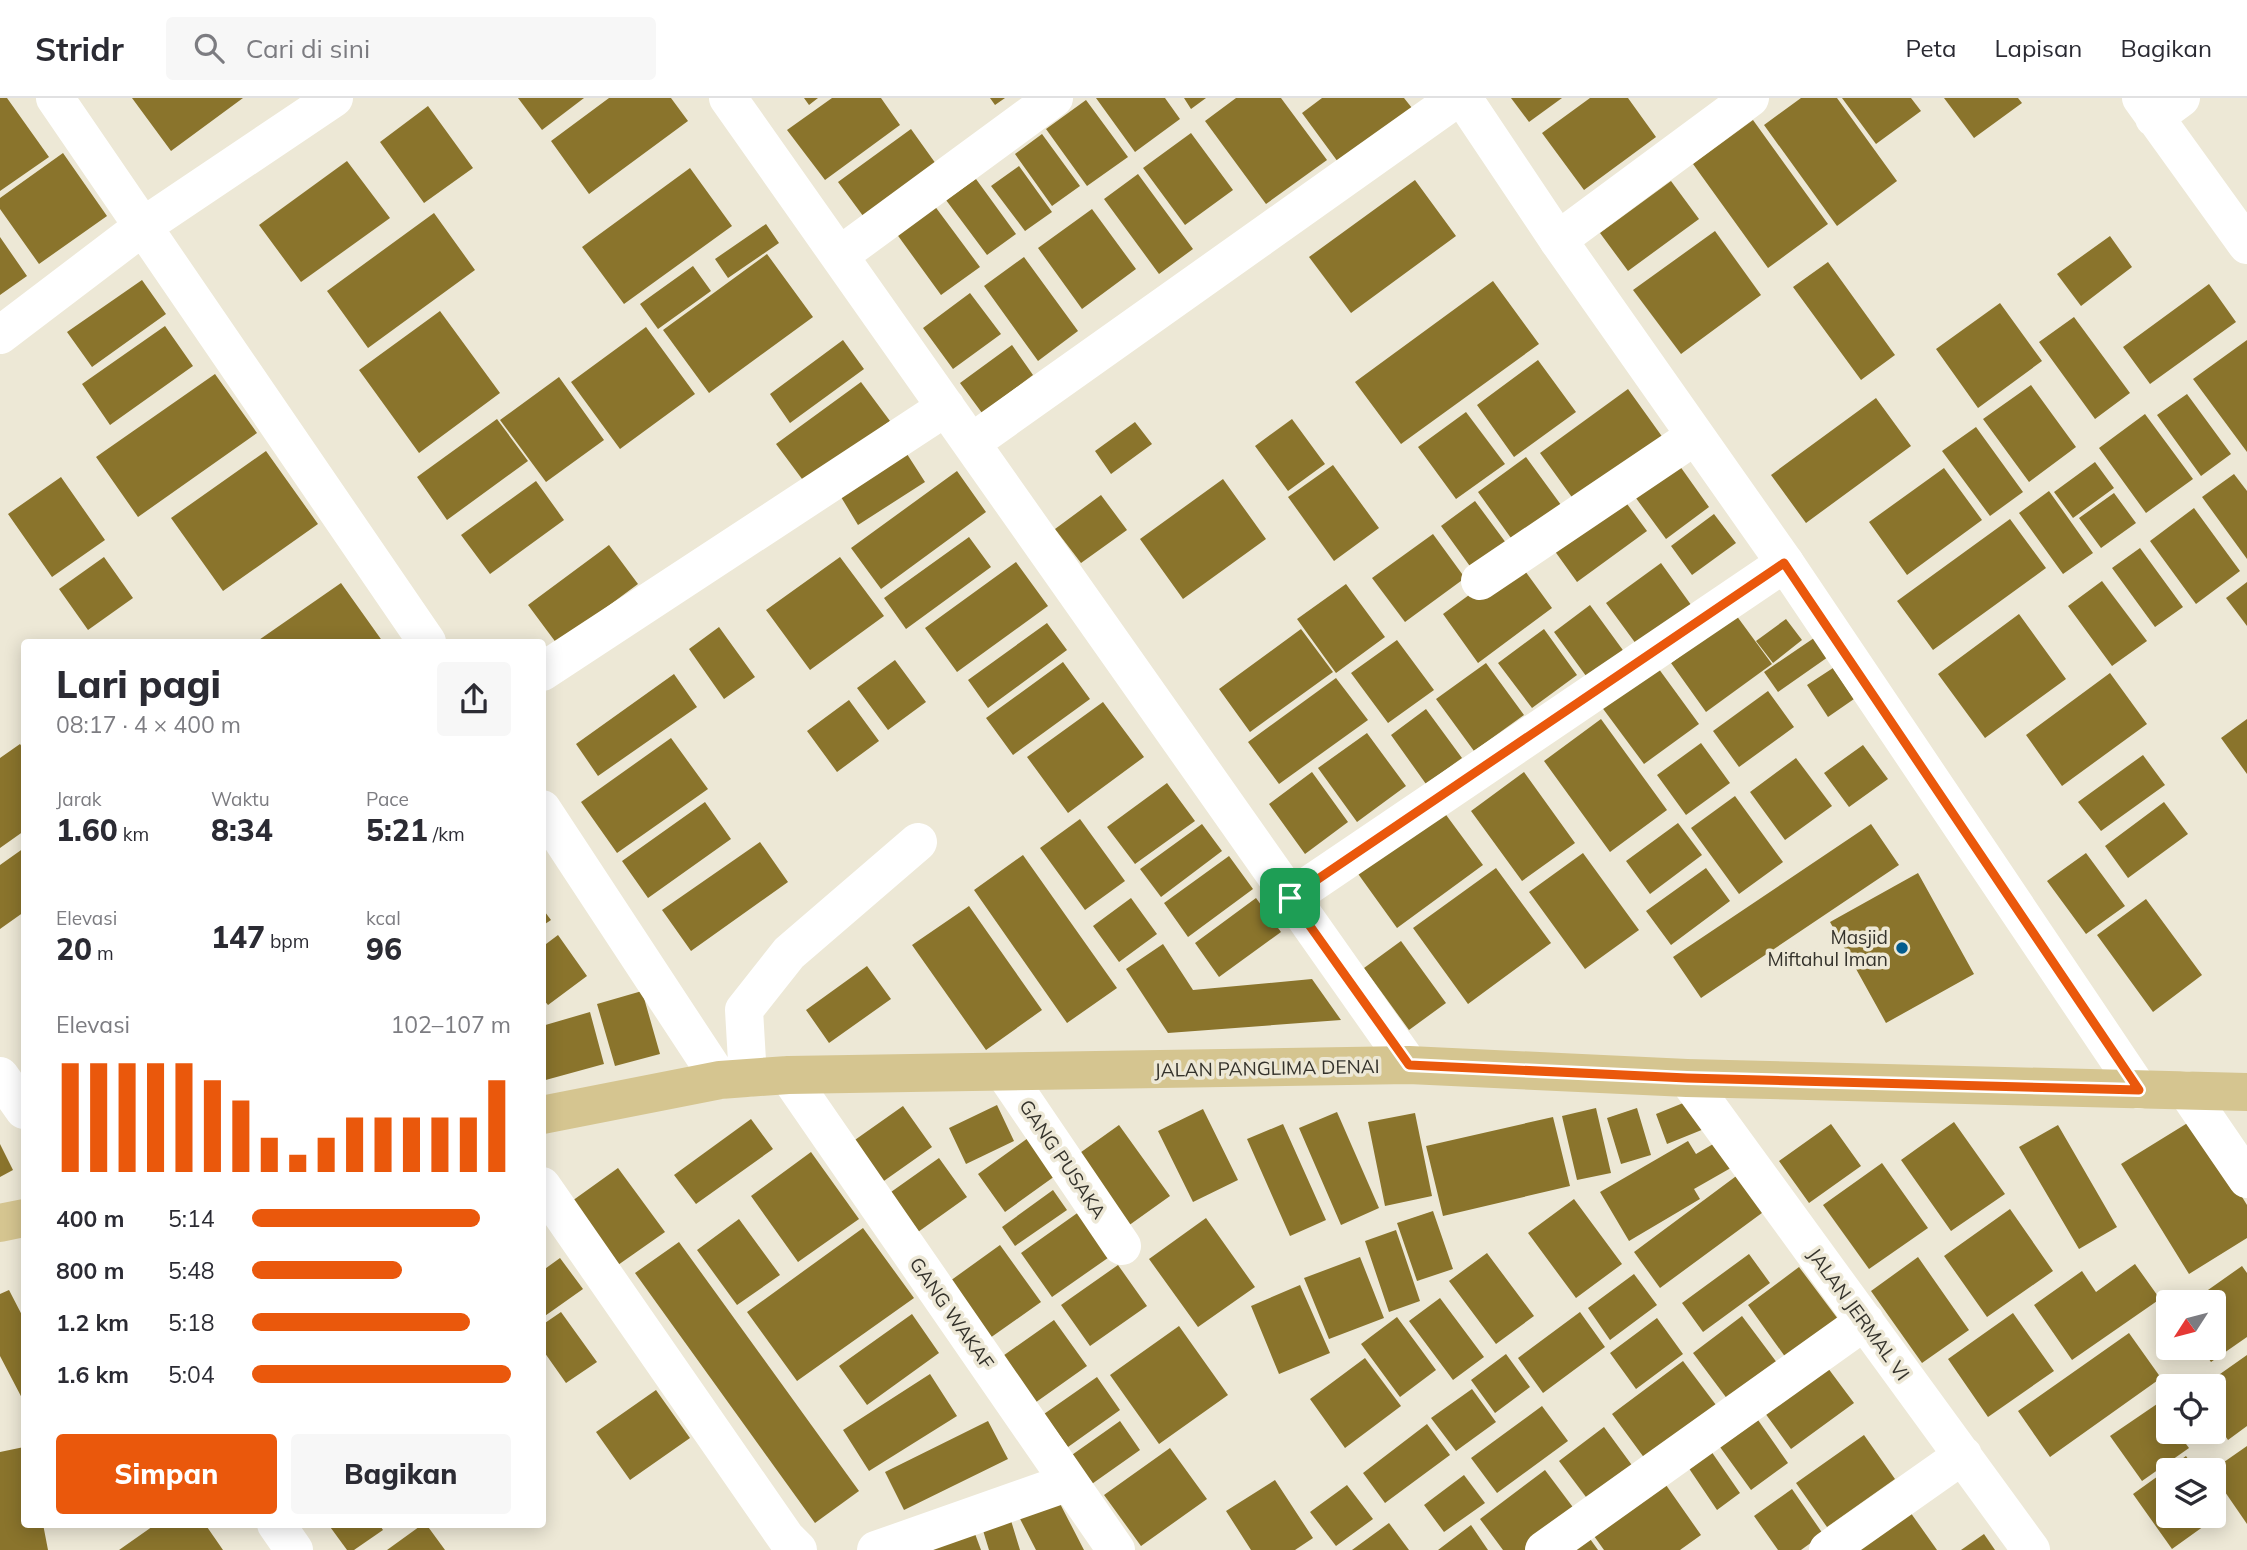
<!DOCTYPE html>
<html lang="id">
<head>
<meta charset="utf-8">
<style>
	:root { --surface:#fff; --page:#f7f7f7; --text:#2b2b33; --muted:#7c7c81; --line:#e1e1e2; --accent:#ea580c }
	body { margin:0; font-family:Mulish,sans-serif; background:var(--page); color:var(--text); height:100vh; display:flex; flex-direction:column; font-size:26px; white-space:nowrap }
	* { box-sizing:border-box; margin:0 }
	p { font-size:23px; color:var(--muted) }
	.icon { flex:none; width:38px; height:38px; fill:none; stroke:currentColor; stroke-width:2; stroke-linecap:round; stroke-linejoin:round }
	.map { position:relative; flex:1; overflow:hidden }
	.sheet { position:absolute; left:21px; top:541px; width:525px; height:889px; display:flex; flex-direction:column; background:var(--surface); border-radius:7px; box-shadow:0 4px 18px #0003 }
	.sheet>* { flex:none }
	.needle { width:46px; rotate:234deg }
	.controls { position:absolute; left:2156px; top:1192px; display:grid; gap:14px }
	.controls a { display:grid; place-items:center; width:70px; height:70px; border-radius:7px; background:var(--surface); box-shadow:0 4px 18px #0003; font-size:35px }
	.pin { position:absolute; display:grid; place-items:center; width:60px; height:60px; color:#fff; margin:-30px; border-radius:14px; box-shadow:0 4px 10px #0006 }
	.round { display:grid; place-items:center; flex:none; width:74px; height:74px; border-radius:7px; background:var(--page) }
	.summary { display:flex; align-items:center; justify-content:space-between; height:119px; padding:0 35px }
	h1 { font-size:38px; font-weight:800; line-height:52px }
	.figures { display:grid; grid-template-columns:repeat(3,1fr); gap:10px; height:119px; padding:7px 35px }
	.figures div { display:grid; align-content:center }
	.figures b { font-size:30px; font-weight:800 }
	.figures small { font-size:19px; font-weight:400 }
	.figures p { font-size:19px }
	.chart { height:196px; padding:14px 35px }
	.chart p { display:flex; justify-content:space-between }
	.chart svg { width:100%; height:126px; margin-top:7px; stroke:var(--accent); stroke-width:6 }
	.button { display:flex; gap:14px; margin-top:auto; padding:14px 35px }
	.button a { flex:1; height:80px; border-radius:7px; background:var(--accent); color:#fff; font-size:28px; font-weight:800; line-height:80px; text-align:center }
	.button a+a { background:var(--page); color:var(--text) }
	ul { padding:0 35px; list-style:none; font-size:23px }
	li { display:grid; grid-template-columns:112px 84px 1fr; align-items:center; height:52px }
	li i { height:18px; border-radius:9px; background:var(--accent) }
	header { display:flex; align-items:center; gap:42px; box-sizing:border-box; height:98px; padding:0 35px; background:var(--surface); border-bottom:2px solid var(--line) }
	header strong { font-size:33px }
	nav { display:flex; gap:38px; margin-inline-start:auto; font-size:24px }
	.search { width:490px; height:63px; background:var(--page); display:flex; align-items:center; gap:18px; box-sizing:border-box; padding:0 24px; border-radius:7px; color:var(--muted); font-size:26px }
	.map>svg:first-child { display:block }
</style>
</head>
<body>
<header>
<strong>Stridr</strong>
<div class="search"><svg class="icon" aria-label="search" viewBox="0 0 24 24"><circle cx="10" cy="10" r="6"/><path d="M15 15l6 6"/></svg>Cari di sini</div>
<nav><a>Peta</a><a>Lapisan</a><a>Bagikan</a></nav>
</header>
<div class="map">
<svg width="2247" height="1452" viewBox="0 0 2247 1452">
	<rect width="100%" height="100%" fill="#ede8d6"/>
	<path fill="#8a742c" d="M0,0h7l42,59 -49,34z
		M132,0h111l-72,53z
		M518,0h66l-42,32z
		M609,0h62l17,23 -99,73 -38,-53z
		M804,0h14l-9,7z
		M832,0h49l19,27 -75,55 -38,-50z
		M990,0h15l-10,7z
		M1096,0h69l15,21 -45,33z
		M1184,0h22l-15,11z
		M1236,0h45l46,62 -61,44 -61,-83z
		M1322,0h82l8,10 -74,54 -36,-49z
		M1511,0h51l-33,24z
		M1590,0h38l28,39 -72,53 -42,-57z
		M1801,0h36l60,83 -60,45 -73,-101z
		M1842,0h69l10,13 -45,33z
		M1944,0h74l4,5 -48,35z
		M1086,2l42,57 -41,29 -41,-57z
		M428,8l45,62 -49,35 -44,-61z
		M1753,22l75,104 -60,44 -75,-104z
		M911,31l30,42 -72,53 -31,-42z
		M1191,35l42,57 -48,35 -42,-57z
		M1042,36l38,52 -28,20 -37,-52z
		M63,55l44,63 -68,48 -39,-55v-11z
		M347,63l43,57 -89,64 -42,-57z
		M1019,68l33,46 -27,19 -34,-45z
		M690,70l42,58 -108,78 -42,-57z
		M1138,76l55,75 -34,25 -55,-75z
		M976,81l40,55 -29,21 -41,-55z
		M1415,82l41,56 -105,77 -42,-56z
		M1671,83l28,38 -71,52 -28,-38z
		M934,107l46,62 -39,28 -45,-62z
		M1092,111l44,60 -54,40 -44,-61z
		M434,115l41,57 -107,78 -41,-57z
		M766,126l13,19 -51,35 -13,-19z
		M1715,133l46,64 -80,59 -48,-64z
		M2110,138l22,31 -51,39 -24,-32z
		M0,139l27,39 -27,19z
		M767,156l46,63 -104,76 -46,-63z
		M1024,159l54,74 -40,30 -54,-75z
		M1828,164l67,93 -34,25 -68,-93z
		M693,168l18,25 -53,38 -18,-25z
		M142,182l24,34 -74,53 -25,-35z
		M1493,183l46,63 -138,100 -46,-62z
		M2209,186l27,38 -86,62 -27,-37z
		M970,195l31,41 -48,35 -30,-41z
		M2000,205l42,58 -64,47 -42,-59z
		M440,213l60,82 -81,60 -60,-83z
		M2074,219l56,76 -35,26 -56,-77z
		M165,228l28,40 -83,59 -28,-41z
		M646,229l49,67 -75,55 -49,-67z
		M843,242l21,29 -74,54 -20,-29z
		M2247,242v112l-54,-73z
		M1012,247l21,30 -51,38 -22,-30z
		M1538,262l38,52 -62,45 -37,-52z
		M215,276l42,59 -119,84 -42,-60z
		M559,279l45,63 -58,42 -46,-62z
		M861,284l29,39 -85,62 -29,-39z
		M2031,287l45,62 -47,35 -46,-63z
		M1628,291l38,53 -87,65 -39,-54z
		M2187,296l44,60 -30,22 -44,-61z
		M1876,300l35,48 -105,77 -35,-48z
		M1466,314l39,52 -49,35 -38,-52z
		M2145,316l48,65 -47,34 -47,-65z
		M497,321l31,42 -81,59 -30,-43z
		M1292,321l33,45 -37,27 -33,-45z
		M1135,324l17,22 -41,30 -16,-23z
		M1976,329l47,65 -33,24 -48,-65z
		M266,353l52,73 -95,67 -52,-73z
		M907,356l18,28 -67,43 -17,-28z
		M1526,359l38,52 -48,36 -38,-53z
		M1677,364l32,45 -43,32 -33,-45z
		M2095,364l19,26 -41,30 -19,-26z
		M1333,367l46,63 -45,33 -46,-64z
		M1944,370l38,52 -75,55 -38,-53z
		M957,373l29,41 -105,77 -30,-41z
		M2234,376l13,17v68l-45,-62z
		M61,379l44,63 -53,37 -44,-63z
		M1223,381l43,60 -83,60 -43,-60z
		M536,383l28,39 -74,54 -29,-39z
		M2049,393l44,62 -30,21 -44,-61z
		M1619,395l28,38 -70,51 -28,-39z
		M2114,395l22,30 -35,25 -22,-30z
		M1101,397l26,35 -46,33 -26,-34z
		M1475,403l37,50 -35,25 -36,-50z
		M2194,410l46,63 -44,33 -46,-63z
		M1714,416l22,29 -44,32 -21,-29z
		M2010,421l36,49 -113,82 -36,-49z
		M1433,436l32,44 -60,44 -33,-44z
		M969,439l22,30 -85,62 -22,-31z
		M609,447l29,39 -81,60 -29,-39z
		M2140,450l43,59 -28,20 -43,-59z
		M104,459l29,41 -45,32 -29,-41z
		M840,459l44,59 -74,54 -44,-60z
		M1517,462l35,48 -74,55 -35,-49z
		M1016,464l32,44 -91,66 -32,-44z
		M1661,465l33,46 -55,39 -33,-45z
		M2102,483l45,60 -35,25 -44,-60z
		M2247,484v44l-21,-28z
		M341,485l42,59h-127z
		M1346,486l39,53 -49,36 -39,-54z
		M1590,507l35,48 -36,27 -35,-48z
		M2019,516l47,65 -81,59 -47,-64z
		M1736,517l36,49 -66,48 -35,-49z
		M1786,521l16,21 -29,23 -17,-22z
		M1047,525l20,27 -79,58 -20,-28z
		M719,529l36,50 -31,22 -35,-50z
		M1301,531l32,43 -83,60 -31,-43z
		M1544,531l33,46 -45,33 -34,-45z
		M1814,540l14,19 -50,35 -14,-20z
		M1397,542l37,50 -46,33 -37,-50z
		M895,562l31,42 -38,28 -31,-42z
		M1063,564l27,37 -77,56 -27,-37z
		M1486,565l38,52 -50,36 -38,-52z
		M1656,567l43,59 -55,40 -43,-58z
		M1833,570l21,31 -26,18 -21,-32z
		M2110,575l37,51 -85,62 -36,-51z
		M674,576l23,33 -99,69 -22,-32z
		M1336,580l32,42 -89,64 -31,-42z
		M1768,593l26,36 -55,40 -26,-36z
		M849,602l30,41 -42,31 -30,-41z
		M1103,604l41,55 -76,56 -41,-56z
		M1426,611l36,49 -36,26 -35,-49z
		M1601,621l66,91 -57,42 -66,-91z
		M2247,621v55l-26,-36z
		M1367,635l39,53 -49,36 -39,-54z
		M671,640l37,51 -91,64 -36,-51z
		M1701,645l29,40 -44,32 -29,-40z
		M20,646l4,6v81l-24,17v-90z
		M1863,647l25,34 -39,28 -25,-34z
		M2143,657l22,30 -64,46 -23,-29z
		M1796,660l36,48 -47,34 -35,-48z
		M1312,674l36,50 -43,32 -36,-50z
		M1524,674l51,71 -53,38 -51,-70z
		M1167,685l28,38 -60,43 -28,-37z
		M1735,698l48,66 -44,32 -48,-66z
		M705,704l26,37 -83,59 -26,-37z
		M2164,704l24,32 -60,44 -23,-32z
		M1441,710l42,57 -86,63 -41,-57z
		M1080,721l45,62 -40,29 -45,-62z
		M1678,725l24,32 -52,39 -24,-33z
		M1202,726l20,27 -61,46 -21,-28z
		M1871,726l28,41 -198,133 -28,-41z
		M760,744l28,40 -97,69 -29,-41z
		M24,750v64l-24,17v-64z
		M1583,755l56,77 -54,39 -56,-77z
		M2086,755l39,53 -39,28 -39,-53z
		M1023,757l94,133 -50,35 -93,-133z
		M1229,758l24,33 -65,48 -24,-34z
		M1496,770l55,75 -83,61 -55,-76z
		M1706,770l24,33 -59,44 -25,-34z
		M1918,775l56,101 -88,49 -56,-101z
		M1131,800l26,36 -38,28 -26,-36z
		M1256,800l25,34 -62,45 -24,-34z
		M2146,801l56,76 -49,37 -56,-77z
		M969,808l73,104 -56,40 -74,-105z
		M542,810l9,12 -9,6z
		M558,837l29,41 -39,29 -6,-7v-51z
		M1401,843l45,62 -37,27 -45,-62z
		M1163,846l30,46 119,-11 29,41 -173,13 -42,-64z
		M867,868l24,33 -62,44 -23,-33z
		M642,893l18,63 -45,12 -18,-62z
		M590,914l14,52 -62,17v-55z
		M1698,999l11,30 -42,17 -11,-30z
		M997,1007l17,36 -48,23 -17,-36z
		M903,1008l29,41 -51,36 -29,-41z
		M1596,1010l15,65 -34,7 -15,-64z
		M1637,1010l14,47 -30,9 -14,-46z
		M1203,1011l35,71 -45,22 -35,-71z
		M1337,1014l42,96 -38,17 -42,-97z
		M1415,1015l17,83 -47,10 -17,-84z
		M1553,1019l17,69 -127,30 -17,-70z
		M751,1021l22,30 -77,55 -22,-29z
		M2194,1021l53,86v33l-58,36 -68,-110z
		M1954,1024l51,72 -54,37 -50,-71z
		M1283,1026l43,96 -36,16 -43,-97z
		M1831,1026l30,42 -52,37 -30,-42z
		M1119,1027l51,71 -42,30 -51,-71z
		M2058,1027l59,102 -38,22 -60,-102z
		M1028,1040l27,38 -50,36 -27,-38z
		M1720,1042l16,25 -42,24 6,10 -71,42 -29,-49 88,-51 8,13z
		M0,1046l13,26 -13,7z
		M811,1054l48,67 -61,43 -47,-66z
		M939,1060l28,39 -49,35 -27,-40z
		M1882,1065l46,65 -59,41 -46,-64z
		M618,1070l47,64 -47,33 -46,-64z
		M1739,1076l27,36 -106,78 -26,-36z
		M1053,1092l14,20 -52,36 -13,-19z
		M1574,1101l48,65 -46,34 -48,-65z
		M1083,1111l32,44 -63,44 -31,-44z
		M2010,1111l43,62 -66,46 -43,-61z
		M1433,1113l20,58 -36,12 -20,-58z
		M1206,1120l49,69 -57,40 -49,-68z
		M739,1121l41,56 -43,30 -40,-55z
		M863,1130l51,70 -117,83 -50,-69z
		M1396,1132l24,71 -31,11 -24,-71z
		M679,1144l180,249 -44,32 -180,-250z
		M1000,1147l41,57 -51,36 -40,-57z
		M1487,1155l47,63 -38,28 -47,-63z
		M1749,1156l21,29 -67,49 -21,-29z
		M1360,1159l24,61 -55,21 -25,-61z
		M1918,1159l51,73 -47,33 -51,-72z
		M560,1160l23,31 -41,29v-47z
		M2135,1166l25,35 -88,61 -38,-55 48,-34 14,21z
		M1118,1167l29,41 -57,40 -29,-41z
		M2242,1168l5,7v64l-36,25 -10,-14h13v-46h-23z
		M1799,1169l39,52 -52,39 -38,-53z
		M1634,1176l23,31 -47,35 -22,-32z
		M1300,1187l30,68 -51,21 -28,-68z
		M9,1192l15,29v83l-24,-46v-62z
		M1440,1200l44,59 -31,23 -44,-59z
		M561,1214l36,50 -31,21 -24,-34v-24z
		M1580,1214l25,35 -62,46 -25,-35z
		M2013,1215l41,58 -66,46 -40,-58z
		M912,1216l27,39 -72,52 -28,-39z
		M1742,1218l39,52 -50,36 -38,-51z
		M1397,1219l39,53 -36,27 -39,-53z
		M1657,1220l26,36 -47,35 -26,-36z
		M1054,1222l33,46 -55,39 -32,-47z
		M1179,1228l49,69 -69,49 -49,-69z
		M2129,1235l32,45 -111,79 -32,-46z
		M1506,1256l24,33 -35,26 -24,-33z
		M2247,1257v71l-19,14 -14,-20v-34h-11z
		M1819,1258l35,47 -63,46 -34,-47z
		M1365,1260l36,48 -56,42 -35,-49z
		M1683,1263l36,48 -71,54 -36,-49z
		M930,1276l27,42 -88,55 -26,-41z
		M1097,1279l23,33 -52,37 -24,-33z
		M1472,1291l24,33 -40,29 -25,-33z
		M656,1292l34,48 -60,42 -34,-48z
		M2157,1306l11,15v13h9l12,16 -47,33 -32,-45z
		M1542,1308l26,35 -71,52 -26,-35z
		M1758,1322l30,43 -37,27 -31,-43z
		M988,1323l20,38 -104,51 -19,-38z
		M1120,1323l20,29 -51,36 -20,-29z
		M1427,1326l23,31 -65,48 -22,-30z
		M1604,1329l30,41 -45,33 -30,-40z
		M1864,1337l31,44 -68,48 -31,-44z
		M2247,1348v78l-33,-48v-7z
		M24,1349v77h19l5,26h-48v-98z
		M1170,1350l37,51 -66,47 -37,-51z
		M1711,1353l29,42 -23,17 -29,-43z
		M2186,1358l10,14h-28v46h46v-20l11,15 -53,38 -39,-55z
		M1545,1372l33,44 -49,36h-26l-23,-31z
		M1464,1377l21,28 -41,29 -20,-27z
		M1275,1382l38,58 -18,12h-44l-25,-39z
		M1347,1387l26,34 -37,27 -26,-34z
		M1666,1387l35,50 -21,15h-76l-10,-14z
		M1792,1391l31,45 -22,16h-23l-24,-34z
		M1055,1396l29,56h-48l-19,-37z
		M1908,1411l29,41h-88z
		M1009,1416l11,36h-31l-8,-26z
		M1389,1425l20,27h-57z
		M156,1426h49l18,26h-104z
		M328,1426h51l4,6 -29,20h-7z
		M423,1426h3l19,26h-58z
		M1471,1427l17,25h-50z
		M974,1433l7,19h-65z
		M1984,1436l11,16h-34z
		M1588,1438l10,14h-31z"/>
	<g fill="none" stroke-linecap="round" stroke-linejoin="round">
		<path stroke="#fff" stroke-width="38" d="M55,0l372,544
			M728,0l681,967
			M2141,0l106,147
			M2154,20l27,-20
			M1558,142l192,-142
			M840,157l214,-157
			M0,237l145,-110 189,-127
			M971,345l486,-345
			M1480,483l215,-145
			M542,574l404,-265
			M542,711l178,271
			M1290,800l495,-335
			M1004,974l118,174
			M788,977l328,475
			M748,980l-4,-68 45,-57 129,-111
			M1687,980l344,472
			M2186,992l61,89
			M542,1088l244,352 12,12
			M276,1426l18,26
			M876,1452l193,-68
			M1544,1452l321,-229
			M1828,1452l135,-95"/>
		<path stroke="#fff" stroke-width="38" d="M1463,0l95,142 227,323 354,527
			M0,978l24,34"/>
		<path stroke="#d5c590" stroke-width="38" d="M542,1017l178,-35 68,-5 621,-10 278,13 560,14
			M0,1125l24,-5"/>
	</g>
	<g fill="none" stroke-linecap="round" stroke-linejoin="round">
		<defs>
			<path id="route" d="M1784,465l355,527 -452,-12 -278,-13 -119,-167z"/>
		</defs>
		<use href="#route" stroke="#fff" stroke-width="14"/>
		<use href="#route" stroke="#ea580c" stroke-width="9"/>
	</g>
	<circle fill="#035c8e" stroke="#ede8d6" stroke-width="2.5" cx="1902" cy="850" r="7"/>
	<g text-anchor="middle" stroke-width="7" stroke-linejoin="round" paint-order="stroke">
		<g font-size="19" fill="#35332c" stroke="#ede8d6" text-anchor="end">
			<text x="1888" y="846">Masjid<tspan x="1888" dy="22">Miftahul Iman</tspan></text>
		</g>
		<g font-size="19" fill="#35332c" stroke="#ede8d6">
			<text transform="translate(1267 970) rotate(-1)" y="7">JALAN PANGLIMA DENAI</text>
			<text transform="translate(1063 1061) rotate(56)" y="7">GANG PUSAKA</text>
			<text transform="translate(952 1215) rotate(55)" y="7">GANG WAKAF</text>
			<text transform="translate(1859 1216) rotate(54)" y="7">JALAN JERMAL VI</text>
		</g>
	</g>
</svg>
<div class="controls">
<a><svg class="needle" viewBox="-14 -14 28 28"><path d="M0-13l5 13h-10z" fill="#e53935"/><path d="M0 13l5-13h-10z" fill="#7c7c81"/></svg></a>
<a><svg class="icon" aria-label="locate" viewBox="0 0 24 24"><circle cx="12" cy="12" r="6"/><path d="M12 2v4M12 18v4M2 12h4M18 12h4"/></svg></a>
<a><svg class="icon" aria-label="layers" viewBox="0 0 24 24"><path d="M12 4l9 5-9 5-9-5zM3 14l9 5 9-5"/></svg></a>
</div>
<div class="pin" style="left:1290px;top:800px;background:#1e9e55"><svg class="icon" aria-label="arrive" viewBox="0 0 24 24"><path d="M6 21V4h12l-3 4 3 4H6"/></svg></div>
<section class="sheet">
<div class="summary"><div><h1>Lari pagi</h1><p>08:17 · 4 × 400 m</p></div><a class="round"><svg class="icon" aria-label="share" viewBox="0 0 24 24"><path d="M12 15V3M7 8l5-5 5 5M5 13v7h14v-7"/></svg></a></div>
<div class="figures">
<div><p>Jarak</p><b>1.60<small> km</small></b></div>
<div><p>Waktu</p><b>8:34</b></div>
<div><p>Pace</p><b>5:21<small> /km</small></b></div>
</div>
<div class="figures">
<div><p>Elevasi</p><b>20<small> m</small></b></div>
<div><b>147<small> bpm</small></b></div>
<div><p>kcal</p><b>96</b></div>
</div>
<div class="chart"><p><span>Elevasi</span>102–107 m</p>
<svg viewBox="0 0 160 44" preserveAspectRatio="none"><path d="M5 44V6M15 44V6M25 44V6M35 44V6M45 44V6M55 44V12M65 44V19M75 44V32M85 44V38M95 44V32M105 44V25M115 44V25M125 44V25M135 44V25M145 44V25M155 44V12"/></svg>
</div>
<ul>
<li><b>400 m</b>5:14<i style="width:88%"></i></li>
<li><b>800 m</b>5:48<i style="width:58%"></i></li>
<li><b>1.2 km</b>5:18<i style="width:84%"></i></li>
<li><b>1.6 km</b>5:04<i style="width:100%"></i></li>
</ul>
<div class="button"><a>Simpan</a><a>Bagikan</a></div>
</section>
</div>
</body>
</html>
